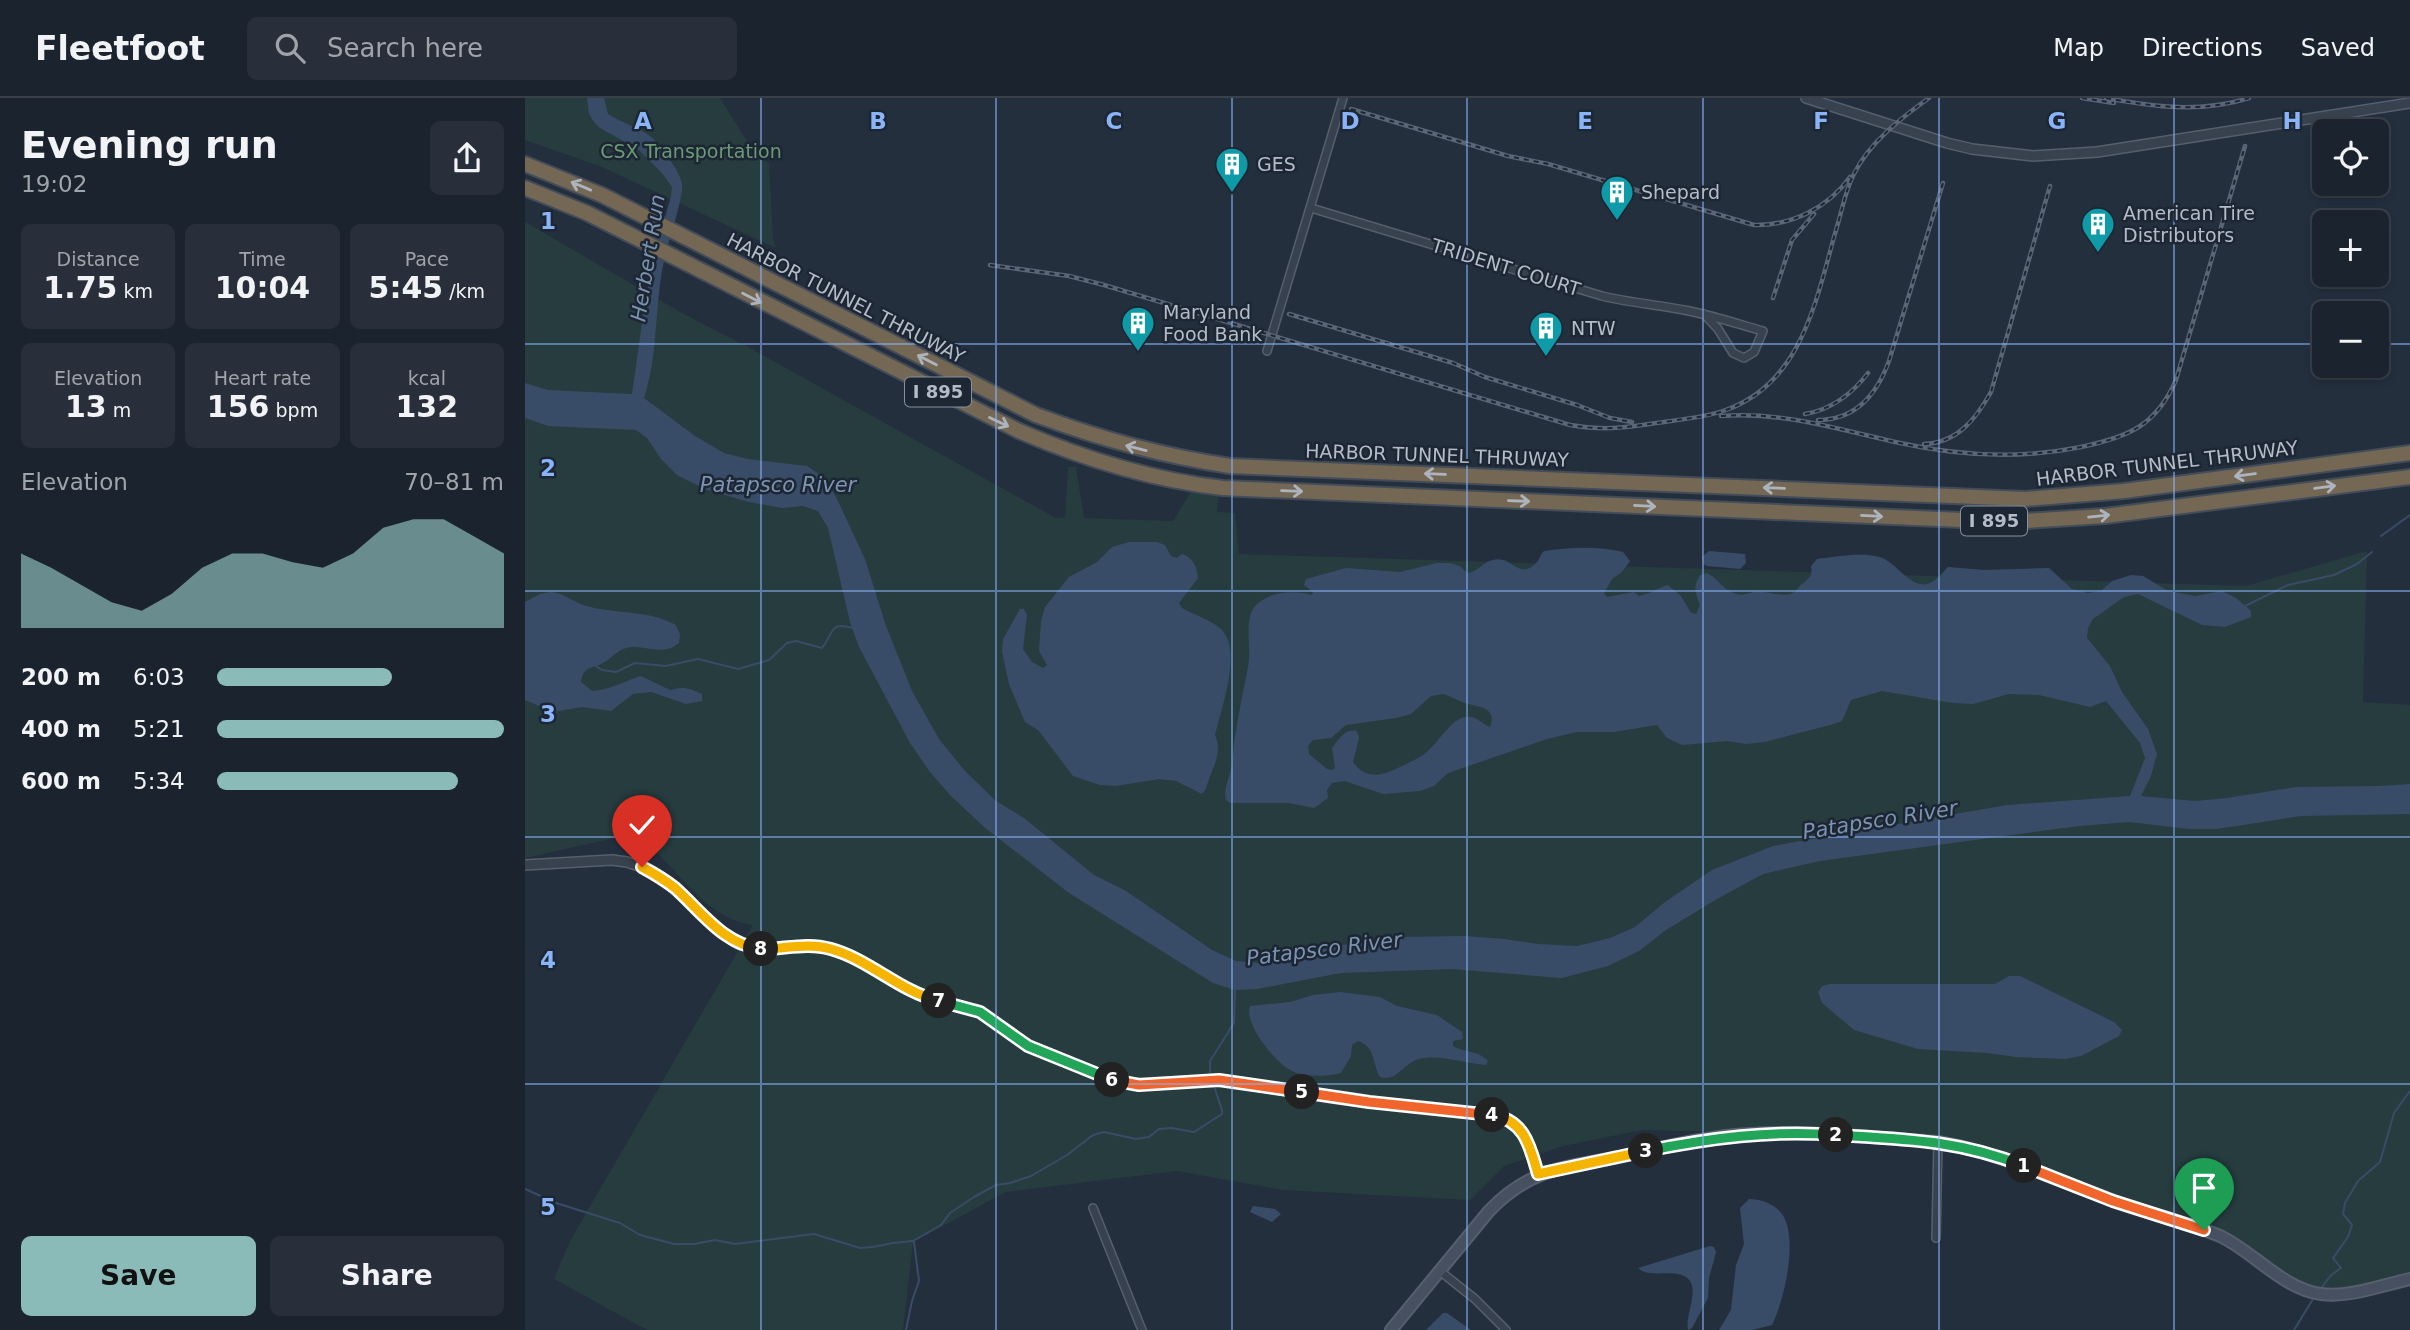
<!DOCTYPE html>
<html lang="en">
<head>
<meta charset="utf-8">
<style>
	:root { --surface:#1b232e; --page:#282f3a; --text:#f1f3f6; --muted:#a0a4aa; --line:#39404a; --accent:#8bbbb9 }
	body { margin:0; font-family:"DejaVu Sans",sans-serif; background:var(--page); color:var(--text); height:100vh; display:flex; flex-direction:column; font-size:26px; white-space:nowrap }
	* { box-sizing:border-box; margin:0 }
	p { font-size:23px; color:var(--muted) }
	.icon { flex:none; width:38px; height:38px; fill:none; stroke:currentColor; stroke-width:2; stroke-linecap:round; stroke-linejoin:round }
	.map { position:relative; flex:1; overflow:hidden }
	.side { display:flex; flex-direction:column; background:var(--surface); width:525px }
	.side>* { flex:none }
	.fabs { position:absolute; left:1787px; top:21px; display:grid; gap:14px }
	.fabs a { display:grid; place-items:center; width:77px; height:77px; border-radius:10px; background:var(--surface); box-shadow:0 4px 10px #0003,0 0 0 2px var(--line); font-size:35px }
	.pin { position:absolute; display:grid; place-items:center; width:60px; height:60px; color:#fff; margin:-72px -30px; border-radius:50% 50% 50% 0; rotate:-45deg; box-shadow:0 0 7px #0007 }
	.pin .icon { rotate:45deg }
	.km { position:absolute; width:35px; height:35px; margin:-18px; border-radius:50%; background:#222; color:#fff; font-size:19px; line-height:35px; text-align:center }
	.round { display:grid; place-items:center; flex:none; width:74px; height:74px; border-radius:10px; background:var(--page) }
	.headline { display:flex; align-items:center; justify-content:space-between; height:119px; padding:0 21px }
	h1 { font-size:38px; font-weight:700; line-height:52px }
	.figures { display:grid; grid-template-columns:repeat(3,1fr); gap:10px; height:119px; padding:7px 21px }
	.figures div { display:grid; align-content:center; border-radius:10px; background:var(--page); text-align:center }
	.figures b { font-size:30px; font-weight:700 }
	.figures small { font-size:19px; font-weight:400 }
	.figures p { font-size:19px }
	.chart { height:196px; padding:14px 21px }
	.chart p { display:flex; justify-content:space-between }
	.chart svg { width:100%; height:126px; margin-top:7px; fill:var(--accent); opacity:.7 }
	.cta { display:flex; gap:14px; margin-top:auto; padding:14px 21px }
	.cta a { flex:1; height:80px; border-radius:10px; background:var(--accent); color:#111; font-size:28px; font-weight:700; line-height:80px; text-align:center }
	.cta a+a { background:var(--page); color:var(--text) }
	ul { padding:0 21px; list-style:none; font-size:23px }
	li { display:grid; grid-template-columns:112px 84px 1fr; align-items:center; height:52px }
	li i { height:18px; border-radius:9px; background:var(--accent) }
	header { display:flex; align-items:center; gap:42px; box-sizing:border-box; height:98px; padding:0 35px; background:var(--surface); border-bottom:2px solid var(--line) }
	header strong { font-size:33px }
	nav { display:flex; gap:38px; margin-inline-start:auto; font-size:24px }
	.search { width:490px; height:63px; background:var(--page); display:flex; align-items:center; gap:18px; box-sizing:border-box; padding:0 24px; border-radius:10px; color:var(--muted); font-size:26px }
	main { display:flex; flex:1; min-height:0 }
	.map>svg:first-child { display:block }
</style>
</head>
<body>
<header>
<strong>Fleetfoot</strong>
<div class="search"><svg class="icon" aria-label="search" viewBox="0 0 24 24"><circle cx="10" cy="10" r="6"/><path d="M15 15l6 6"/></svg>Search here</div>
<nav><a>Map</a><a>Directions</a><a>Saved</a></nav>
</header>
<main>
<section class="side">
<div class="headline"><div><h1>Evening run</h1><p>19:02</p></div><a class="round"><svg class="icon" aria-label="share" viewBox="0 0 24 24"><path d="M12 15V3M7 8l5-5 5 5M5 13v7h14v-7"/></svg></a></div>
<div class="figures">
<div><p>Distance</p><b>1.75<small> km</small></b></div>
<div><p>Time</p><b>10:04</b></div>
<div><p>Pace</p><b>5:45<small> /km</small></b></div>
</div>
<div class="figures">
<div><p>Elevation</p><b>13<small> m</small></b></div>
<div><p>Heart rate</p><b>156<small> bpm</small></b></div>
<div><p>kcal</p><b>132</b></div>
</div>
<div class="chart"><p><span>Elevation</span>70–81 m</p>
<svg viewBox="0 0 160 44" preserveAspectRatio="none"><path d="M0 44V18L10 23L20 29L30 35L40 38L50 32L60 23L70 18L80 18L90 21L100 23L110 18L120 9L130 6L140 6L150 12L160 18V44z"/></svg>
</div>
<ul>
<li><b>200 m</b>6:03<i style="width:61%"></i></li>
<li><b>400 m</b>5:21<i style="width:100%"></i></li>
<li><b>600 m</b>5:34<i style="width:84%"></i></li>
</ul>
<div class="cta"><a>Save</a><a>Share</a></div>
</section>
<div class="map">
<svg width="1885" height="1232" viewBox="0 0 1885 1232">
	<rect width="100%" height="100%" fill="#242f3e"/>
	<path fill="#263c3f" d="M0,0h195l25,40 24,26 4,74 3,10 -174,-81 -77,-27z
		M0,124l157,91 66,34 308,171 9,-1 3,-50h8l8,51 89,3 18,-29 28,3 -2,17 18,1 4,41 1007,32 121,-35 -4,151 47,3v570l-77,15 -11,-1 -23,-8 -56,-38 -22,-12 -107,-34 -109,-43 -46,-13 -21,-4 -135,-9h-56l-30,4 -75,-2 -79,16 -59,20 -34,34 -187,-10 -106,-19 -171,21 -93,50 -10,88h-256l-93,-51 16,-38 183,-316c-38,-5 -62,-36 -87,-63 -10,-11 -20,-22 -34,-28l-107,24z"/>
	<path fill="#394c67" fill-rule="evenodd" d="M62,0h17l4,16c31,19 40,11 62,46 5,7 10,15 12,24 2,11 -13,56 -17,72 -11,46 -6,97 -21,142l51,38 29,17 24,6 59,7 15,10 14,21 29,62 21,67 26,65 27,48 26,32 31,30 28,17 70,57 32,16 86,59 24,11 23,2 65,-15 72,-11 69,-1 40,3 33,5 39,2 33,-8 25,-11 30,-25 47,-32 61,-24 234,-41 123,-9 15,-38 -5,-15 -34,-42 -16,6 -51,-12 -30,-1 -36,10 -20,-1 -71,-12 -31,9 -9,21 -8,3 -69,18 -19,2 -19,-3 -45,4 -15,-7 -10,-13 -43,7h-37l-30,7 -99,34 -14,13 -14,5 -37,3 -38,-13 -13,2 -5,7 1,8 -14,10 -25,-5h-59l-4,-3c-3,-11 3,-20 5,-31 3,-13 2,-25 5,-38 3,-21 8,-43 12,-64 4,-19 -5,-49 8,-62 14,-14 39,-15 56,-10l1,-3 -9,-7 2,-6 40,-11 54,4 37,-9h13l10,3 7,7c12,-1 15,-11 26,-13 19,-5 24,19 41,5 6,-5 5,-9 10,-14 27,-4 53,-5 79,1l7,9 -8,11 -10,7 -8,14 3,4 27,-5 5,4c12,-2 18,-8 29,-11l13,11 10,17 5,1 4,-9c-5,-13 -7,-18 0,-30l7,-2c11,5 16,17 27,20 9,4 12,0 21,-1 11,-2 31,7 39,0 3,-2 5,-6 8,-8 7,-5 11,-9 9,-18l6,-7c19,-2 43,-7 62,-2 19,4 35,41 57,22 4,-3 8,-8 12,-12l36,3 65,-2 23,21 16,4 13,-2 11,-10 19,-6 12,1 25,15 27,5 27,-5 14,7 15,13v6l-26,10 -23,-2 -64,-31 -14,3 -31,22 -5,9 -1,10 23,28 12,26 26,37 9,25 -6,22 -10,20 54,5 32,-3 69,-11 82,-1 32,-2v30l-109,2 -84,13h-28l-60,-7 -50,4 -259,35 -57,13 -46,25 -51,31 -27,21 -31,15 -46,12 -110,-9 -111,4 -84,16 -22,1 -22,-7 -144,-90 -85,-66 -34,-32 -20,-23 -20,-29 -51,-96 -9,-25 -22,-94 -10,-17 -15,-5 -21,2 -33,-6 -42,-12 -30,-15 -16,-16 -14,-21 -11,-8 -88,-4 -23,-8v-35l23,7 84,4 13,-92 9,-44 17,-62 1,-9 -10,-14 -24,-24 -38,-21 -6,-6 -5,-8zM918,596c7,2 10,4 17,7 13,7 39,3 30,26 -8,-3 -14,-12 -24,-10 -15,2 -26,23 -37,33 -6,6 -15,10 -23,14 -19,10 -38,19 -53,-2l6,-24 -2,-7c-12,-3 -18,8 -25,17l3,19 -2,3 -6,-1 -18,-15 -1,-8 5,-6 18,-2 15,-13 50,-7 15,-4 20,-18z
		M604,444h28l8,3 6,11 6,2 5,-4c11,3 15,13 16,24l-19,25 3,5c12,7 29,12 39,21 22,20 0,81 -6,106 9,20 -5,35 -9,54l-4,5 -26,-13 -17,-2 -43,7 -16,-1 -27,-9 -35,-46 -13,-8 -16,-38 -7,-32 1,-13 17,-30h4l3,6 -4,34 9,13 11,6 4,-3 -8,-14 2,-30 4,-14 24,-30 28,-15 15,-15z
		M1184,453l36,3 1,9 -6,6 -33,-3 -4,-2 -1,-7z
		M26,494c13,1 22,10 35,14 29,8 63,4 90,19l4,9 -1,9c-16,13 -30,3 -47,4 -14,1 -18,10 -29,16 -11,6 -20,3 -22,19l11,9c17,-1 33,-10 49,-15l29,14c12,-4 20,-2 32,4v7l-16,3 -35,-12 -18,2 -22,17 -29,-4 -29,5 -28,-12v-98l15,-8z
		M1484,878h11l94,46 8,8 -3,6 -38,20 -16,3 -49,-2 -29,-4 -69,-4 -64,-19 -32,-27 -4,-11 4,-6 8,-2h165z
		M815,894l40,5 17,9 40,9 25,17 1,7 -10,2v5c12,7 25,4 35,15l-2,4c-22,-2 -46,-11 -67,-6 -16,4 -21,23 -39,18 -8,-14 -4,-30 -22,-36l-6,4 -1,11 -10,17c-14,4 -36,4 -49,-2 -16,-7 -49,-48 -42,-65l40,-4 23,-7z
		M1224,1101c12,0 26,5 33,15 17,24 2,87 -10,111l-20,5h-33l12,-20 5,-45 8,-21 -4,-36z
		M728,1108l22,3 6,5 -9,8 -22,-10z
		M1185,1148l4,1 2,5 -7,26 -1,20 -16,30 -4,2c-3,-14 10,-36 2,-49 -11,-15 -40,-1 -52,-13z
		M918,1215h4l24,17h-45z"/>
	<g fill="none" stroke-linecap="round" stroke-linejoin="round">
		<path stroke="#394c67" stroke-width="2" d="M1856,438l29,-21
			M1720,508l43,-21 46,-10 23,-11 15,-12
			M68,566l9,6 14,2 19,-9 31,3 32,-7 40,10 31,-9 18,-17 9,-2 26,7c12,-15 7,-27 31,-20
			M685,974v-11l24,-38 1,-34
			M0,1091l31,14 64,20 20,12 34,9h20l21,-4 20,4 79,-10 46,14 13,-1 20,-4 20,-2 28,-16 9,-12 24,-16 22,-12 14,-2 21,-7 36,-21 26,-20 11,-3 32,7 13,-2 10,-8 12,-1 23,4 28,-18v-4l-8,-24
			M1797,1189l9,-12 10,-7 -8,-10 15,-21 4,-12 -9,-11 2,-11 13,-22 22,-19 14,-49 16,-22
			M381,1232l6,-29 7,-20 -5,-39
			M1769,1232l19,-31"/>
		<defs>
			<path id="minor" d="M786,110l291,88c29,7 58,9 87,15 25,5 49,13 74,20l-9,21 -10,6 -11,-5 -15,-24 -14,-15
				M742,253l76,-253
				M568,1110l49,122
				M1411,1140l2,-96
				M915,1173l35,28 31,31"/>
			<path id="tertiary" d="M1281,0l141,45 25,6 61,7 64,-4 313,-49
				M0,767l87,-5 15,2 15,5 32,21 39,37 25,19 25,5 50,-4 34,9 72,41 61,17 36,26 29,16 81,30 93,-4 120,19 159,17c28,10 32,32 40,59"/>
			<path id="secondary" d="M866,1232l98,-119c40,-42 76,-44 130,-54 43,-9 87,-21 132,-23 62,-4 124,4 187,8 60,10 114,37 171,57 36,14 75,22 111,37 34,16 63,53 101,58 28,4 61,-9 89,-15"/>
			<path id="motorway" d="M0,66l77,31 434,220c64,24 127,41 194,51l795,33 99,-8 286,-38
				M0,90l62,25 432,218c65,28 133,49 204,57l785,34 97,-6 305,-39"/>
		</defs>
		<use href="#minor" stroke="#565f6c" stroke-width="10"/>
		<use href="#tertiary" stroke="#565f6c" stroke-width="12"/>
		<use href="#secondary" stroke="#565f6c" stroke-width="14"/>
		<use href="#motorway" stroke="#434c59" stroke-width="18"/>
		<use href="#minor" stroke="#38414e" stroke-width="7"/>
		<use href="#tertiary" stroke="#38414e" stroke-width="9"/>
		<use href="#secondary" stroke="#465061" stroke-width="10"/>
		<use href="#motorway" stroke="#746855" stroke-width="14"/>
		<defs>
			<path id="rail" d="M1557,0l32,5
				M1581,0c48,9 95,15 143,0
				M826,11l157,47 40,8 206,61c37,1 74,-17 96,-48
				M465,167l79,11 35,9 466,140c40,7 62,1 101,-4 18,-3 35,-4 52,-10 79,-26 93,-111 113,-181 6,-19 9,-39 18,-56 15,-31 47,-56 75,-76
				M1248,200l19,-58 22,-26
				M764,216l164,49 32,14 92,28 33,13 22,4
				M1280,316c26,-4 48,-21 63,-41
				M1196,318c62,-5 119,14 179,27 59,13 122,16 181,4 47,-10 75,-21 95,-67l69,-234
				M1293,322c38,0 59,-26 71,-59l54,-178
				M1399,346c33,-1 52,-25 67,-52l59,-206"/>
		</defs>
		<use href="#rail" stroke="#5a6575" stroke-width="4.5"/>
		<use href="#rail" stroke="#1d2633" stroke-width="2" stroke-dasharray="5" stroke-linecap="butt"/>
	</g>
	<defs><path id="oneway-shaft" d="M-6 0H5M1.5-3L5.5 0L1.5 3" fill="none" stroke-width="1.6" stroke-linecap="round" stroke-linejoin="round" transform="scale(1.75)"/></defs>
	<g stroke="#aeb4bd">
		<use href="#oneway-shaft" transform="translate(56 88) rotate(-157)"/>
		<use href="#oneway-shaft" transform="translate(227 200) rotate(27)"/>
		<use href="#oneway-shaft" transform="translate(402 262) rotate(-153)"/>
		<use href="#oneway-shaft" transform="translate(474 324) rotate(25)"/>
		<use href="#oneway-shaft" transform="translate(611 350) rotate(-166)"/>
		<use href="#oneway-shaft" transform="translate(910 376) rotate(-178)"/>
		<use href="#oneway-shaft" transform="translate(1720 377) rotate(173)"/>
		<use href="#oneway-shaft" transform="translate(1800 389) rotate(-7)"/>
		<use href="#oneway-shaft" transform="translate(1249 390) rotate(-178)"/>
		<use href="#oneway-shaft" transform="translate(767 393) rotate(2)"/>
		<use href="#oneway-shaft" transform="translate(994 403) rotate(2)"/>
		<use href="#oneway-shaft" transform="translate(1120 408) rotate(3)"/>
		<use href="#oneway-shaft" transform="translate(1347 418) rotate(3)"/>
		<use href="#oneway-shaft" transform="translate(1574 418) rotate(-6)"/>
	</g>
	<g fill="none" stroke-linecap="round" stroke-linejoin="round">
		<defs>
			<path id="split-1" d="M1499,1068l89,35 91,29"/>
			<path id="split-2" d="M1311,1037c69,4 122,5 188,31"/>
			<path id="split-3" d="M1121,1053c64,-13 125,-21 190,-16"/>
			<path id="split-4" d="M967,1017c33,5 38,32 46,59l108,-23"/>
			<path id="split-5" d="M777,994l67,10 123,13"/>
			<path id="split-6" d="M587,982l27,5 80,-5 83,12"/>
			<path id="split-7" d="M414,903l41,11 48,34 84,34"/>
			<path id="split-8" d="M236,851c24,0 46,-7 70,0 39,11 68,42 108,52"/>
			<path id="split-9" d="M117,769c11,6 23,13 33,21 27,24 48,56 86,61"/>
		</defs>
		<use href="#split-1" stroke="#fff" stroke-width="14"/>
		<use href="#split-2" stroke="#fff" stroke-width="14"/>
		<use href="#split-3" stroke="#fff" stroke-width="14"/>
		<use href="#split-4" stroke="#fff" stroke-width="14"/>
		<use href="#split-5" stroke="#fff" stroke-width="14"/>
		<use href="#split-6" stroke="#fff" stroke-width="14"/>
		<use href="#split-7" stroke="#fff" stroke-width="14"/>
		<use href="#split-8" stroke="#fff" stroke-width="14"/>
		<use href="#split-9" stroke="#fff" stroke-width="14"/>
		<use href="#split-1" stroke="#f0652b" stroke-width="9"/>
		<use href="#split-2" stroke="#22a559" stroke-width="9"/>
		<use href="#split-3" stroke="#22a559" stroke-width="9"/>
		<use href="#split-4" stroke="#f5b400" stroke-width="9"/>
		<use href="#split-5" stroke="#f0652b" stroke-width="9"/>
		<use href="#split-6" stroke="#f0652b" stroke-width="9"/>
		<use href="#split-7" stroke="#22a559" stroke-width="9"/>
		<use href="#split-8" stroke="#f5b400" stroke-width="9"/>
		<use href="#split-9" stroke="#f5b400" stroke-width="9"/>
	</g>
	<path fill="none" stroke="#8ab4f8" stroke-width="2" stroke-opacity="0.55" d="M236,0v1232M471,0v1232M707,0v1232M942,0v1232M1178,0v1232M1414,0v1232M1649,0v1232M0,246h1799M1852,246h33M0,493h1885M0,739h1885M0,986h1885"/>
	<defs>
		<symbol id="building-pin" viewBox="-11 -11 22 30"><path d="M0 17L-7.5 6A9.5 9.5 0 1 1 7.5 6Z" fill="#0f9aa8" stroke="#1d2633"/><path d="M-4-6H4V6H1V3H-1V6H-4ZM-2.5-4.3h1.7v1.8h-1.7ZM.8-4.3h1.7v1.8H.8ZM-2.5-1h1.7V.8h-1.7ZM.8-1h1.7V.8H.8Z" fill="#fff"/></symbol>
	</defs>
	<g fill-rule="evenodd">
		<use href="#building-pin" x="688" y="47" width="38" height="52"/>
		<use href="#building-pin" x="1073" y="75" width="38" height="52"/>
		<use href="#building-pin" x="1554" y="107" width="38" height="52"/>
		<use href="#building-pin" x="594" y="206" width="38" height="52"/>
		<use href="#building-pin" x="1002" y="211" width="38" height="52"/>
	</g>
	<g text-anchor="middle" stroke-width="5" stroke-linejoin="round" paint-order="stroke">
		<g fill="#1d2633" stroke="#878f9c" stroke-width="2">
			<rect x="380" y="279.5" width="66" height="29" rx="5"/>
			<rect x="1436" y="408.5" width="66" height="29" rx="5"/>
		</g>
		<g font-size="18" font-weight="bold" fill="#b4bcc9">
			<text x="413" y="300">I 895</text>
			<text x="1469" y="429">I 895</text>
		</g>
		<g font-size="19" fill="#6b9a76" stroke="#1d2633">
			<text x="166" y="60">CSX Transportation</text>
		</g>
		<g font-size="19" fill="#b4bcc9" stroke="#1d2633" text-anchor="start">
			<text x="732" y="73">GES</text>
			<text x="1116" y="101">Shepard</text>
			<text x="1598" y="122">American Tire<tspan x="1598" dy="22">Distributors</tspan></text>
			<text x="638" y="221">Maryland<tspan x="638" dy="22">Food Bank</tspan></text>
			<text x="1046" y="237">NTW</text>
		</g>
		<g font-size="19" fill="#b4bcc9" stroke="#1d2633">
			<text transform="translate(981 169) rotate(17)" y="7">TRIDENT COURT</text>
			<text transform="translate(321 200) rotate(27)" y="7">HARBOR TUNNEL THRUWAY</text>
			<text transform="translate(912 357) rotate(2)" y="7">HARBOR TUNNEL THRUWAY</text>
			<text transform="translate(1642 365) rotate(-7)" y="7">HARBOR TUNNEL THRUWAY</text>
		</g>
		<g font-size="21" font-style="italic" fill="#7c92b1" stroke="#1d2633">
			<text transform="translate(123 160) rotate(-81)" y="7">Herbert Run</text>
			<text x="253" y="394">Patapsco River</text>
			<text transform="translate(1355 722) rotate(-9)" y="7">Patapsco River</text>
			<text transform="translate(799 851) rotate(-7)" y="7">Patapsco River</text>
		</g>
	</g>
	<g font-size="23" text-anchor="middle" font-weight="bold" fill="#8ab4f8" stroke="#1d2633" stroke-width="5" stroke-linejoin="round" paint-order="stroke">
		<text x="118" y="31">A</text>
		<text x="353" y="31">B</text>
		<text x="589" y="31">C</text>
		<text x="825" y="31">D</text>
		<text x="1060" y="31">E</text>
		<text x="1296" y="31">F</text>
		<text x="1532" y="31">G</text>
		<text x="1767" y="31">H</text>
		<text x="23" y="131">1</text>
		<text x="23" y="378">2</text>
		<text x="23" y="624">3</text>
		<text x="23" y="870">4</text>
		<text x="23" y="1117">5</text>
	</g>
</svg>
<div class="fabs">
<a><svg class="icon" aria-label="locate" viewBox="0 0 24 24"><circle cx="12" cy="12" r="6"/><path d="M12 2v4M12 18v4M2 12h4M18 12h4"/></svg></a>
<a>+</a>
<a>−</a>
</div>
<div class="pin" style="left:1679px;top:1132px;background:#1e9e55"><svg class="icon" aria-label="arrive" viewBox="0 0 24 24"><path d="M6 21V4h12l-3 4 3 4H6"/></svg></div>
<div class="pin" style="left:117px;top:769px;background:#d93025"><svg class="icon" aria-label="check" viewBox="0 0 24 24"><path d="M5 12l5 5 9-10"/></svg></div>
<b class="km" style="left:1499px;top:1068px">1</b>
<b class="km" style="left:1311px;top:1037px">2</b>
<b class="km" style="left:1121px;top:1053px">3</b>
<b class="km" style="left:967px;top:1017px">4</b>
<b class="km" style="left:777px;top:994px">5</b>
<b class="km" style="left:587px;top:982px">6</b>
<b class="km" style="left:414px;top:903px">7</b>
<b class="km" style="left:236px;top:851px">8</b>
</div>
</main>
</body>
</html>
